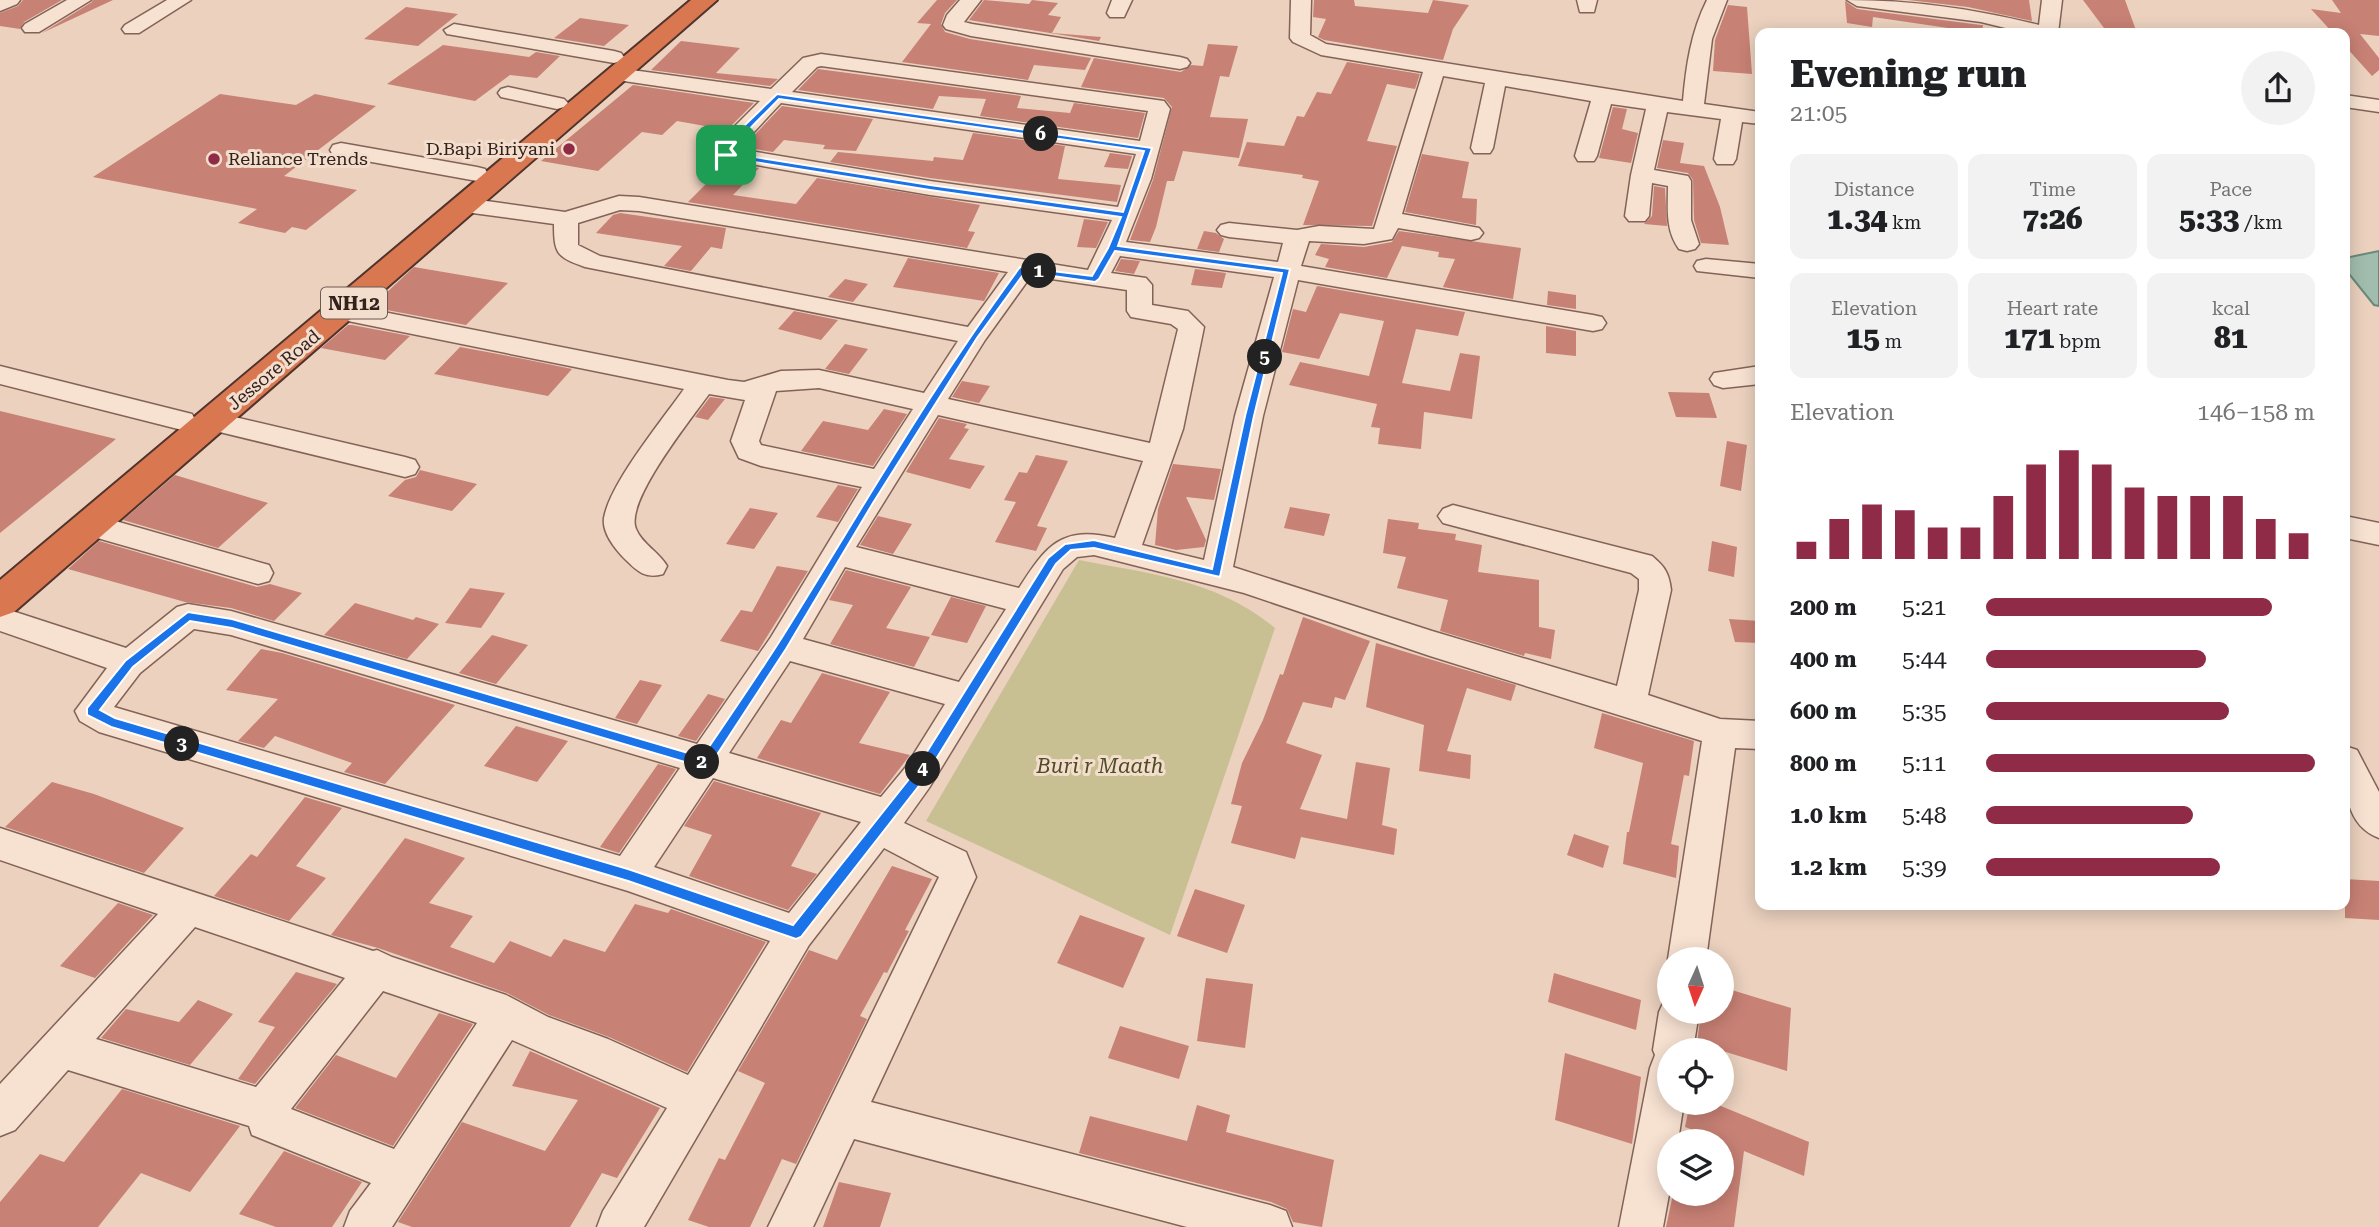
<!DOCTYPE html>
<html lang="en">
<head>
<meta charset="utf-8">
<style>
	:root { --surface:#fff; --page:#f2f2f2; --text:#202124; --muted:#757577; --accent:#8f2b47 }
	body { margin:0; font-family:"Roboto Serif",serif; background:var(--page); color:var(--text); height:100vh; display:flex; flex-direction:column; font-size:26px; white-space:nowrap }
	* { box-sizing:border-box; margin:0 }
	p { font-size:23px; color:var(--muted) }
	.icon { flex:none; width:38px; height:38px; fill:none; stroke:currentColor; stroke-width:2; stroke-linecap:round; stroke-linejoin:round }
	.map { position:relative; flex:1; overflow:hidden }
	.panel { position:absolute; left:1755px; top:28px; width:595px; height:882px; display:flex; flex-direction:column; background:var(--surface); border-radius:14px; box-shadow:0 4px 18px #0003 }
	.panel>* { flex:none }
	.needle { width:46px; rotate:183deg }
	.buttons { position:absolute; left:1657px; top:947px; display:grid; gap:14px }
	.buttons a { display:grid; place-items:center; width:77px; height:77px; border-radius:50%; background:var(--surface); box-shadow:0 4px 18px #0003; font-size:35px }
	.pin { position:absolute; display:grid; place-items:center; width:60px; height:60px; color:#fff; margin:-30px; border-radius:14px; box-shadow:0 4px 10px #0006 }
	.km { position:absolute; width:35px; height:35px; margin:-18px; border-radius:50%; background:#222; color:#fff; font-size:19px; line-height:35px; text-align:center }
	.round { display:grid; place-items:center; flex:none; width:74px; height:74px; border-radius:37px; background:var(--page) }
	.overview { display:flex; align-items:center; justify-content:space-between; height:119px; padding:0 35px }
	h1 { font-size:38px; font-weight:800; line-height:52px }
	.stats { display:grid; grid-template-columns:repeat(3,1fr); gap:10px; height:119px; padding:7px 35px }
	.stats div { display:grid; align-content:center; border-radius:14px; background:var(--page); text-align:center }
	.stats b { font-size:30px; font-weight:800 }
	.stats small { font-size:19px; font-weight:400 }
	.stats p { font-size:19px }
	.chart { height:196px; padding:14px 35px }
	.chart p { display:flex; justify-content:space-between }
	.chart svg { width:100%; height:126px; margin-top:7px; stroke:var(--accent); stroke-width:6 }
	ul { padding:0 35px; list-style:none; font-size:23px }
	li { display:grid; grid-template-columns:112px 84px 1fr; align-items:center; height:52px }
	li i { height:18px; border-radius:9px; background:var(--accent) }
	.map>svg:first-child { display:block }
</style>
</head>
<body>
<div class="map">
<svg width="2379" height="1227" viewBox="0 0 2379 1227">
	<rect width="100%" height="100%" fill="#ebd1be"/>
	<path fill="#c8c093" d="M1079,560c71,14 139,20 196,68l-105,307 -244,-114z"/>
	<path fill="#a1bdad" stroke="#698a79" stroke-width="2" d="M2379,251v55l-5,-1 -29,-36v-11z"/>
	<path fill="#c88175" d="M23,0h39l-38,22 -4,7 -20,-3v-13l18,-7z
		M93,0h20l-71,33 50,-31z
		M937,0h20l-12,13 -4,11 4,8 25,7 121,19 -6,12 -51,-5 -6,15 -126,-18 29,-38 -14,-1z
		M984,0l45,4 3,-4 26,3 -10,12 13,2 -9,16 49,4 -2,4 -130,-21z
		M1314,0h40l1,6 73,7 5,-13 36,5 -16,24 -10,31 -119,-20 -6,-3 8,-18 -13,-2z
		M1908,0h121l3,21 -64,-14z
		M2083,0h42l12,33 -30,-1z
		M2332,0h47v36l-19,-2 19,24v12l-7,6 -27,-30v-13h-12l-22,-24 30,4z
		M1845,1l12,8 124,16h2l-1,8 -109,-16 -1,10 -25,-4z
		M1728,5l19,2 5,67 -39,-3 2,-31z
		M406,7l52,7 -40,32 -54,-7z
		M580,18l49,7 -25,21 -50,-8z
		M681,41l59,7 -24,25 62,6 -8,7 -119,-16z
		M1208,44l30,2 -9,31 -9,-1 -10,41 38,2 -9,39 -56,-7 -9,30h-7l-11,46 -6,15 -20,-2 23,-60 19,-73 -8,-9 -83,-11 13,-29 87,14 10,-7 12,1z
		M443,45l86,12 7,-5 24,4 -23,22 -27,-3 -35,26 -88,-17z
		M1347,62l73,12 -5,15 -28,-5 -20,57 30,5 -25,80 -69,-1 16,-44 -17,-3 1,-3 -65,-9 9,-24 37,4 13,-30 7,1 13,-25 14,2z
		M818,69l203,27 -4,12 53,5 4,-10 71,10 -7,25 -158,-22 6,-17 -47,-3 -6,13 -135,-19z
		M633,85l121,18 -27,27 -50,-9 -15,14 -20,-3 -44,39 -57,-10z
		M220,94l76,11 19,-11 61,12 -92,70 73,14 -51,40 -14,-3 -7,6 -47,-10 19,-14 -164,-32z
		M782,106l91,13 -17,32 -33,-2 2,-4 -41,-5 -11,12 -30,-5z
		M1613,107l14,2 -5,20 16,4 -7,30 -32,-5z
		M973,133l92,13 -7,33 63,6 -4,17 -187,-24 -100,-16 8,-10 95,9 1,-4 29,3z
		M1663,140l21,3 -4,20 24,3 16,41 9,38 -28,-2 -7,-23 -1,-40 -5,-7 -31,-5z
		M1110,153l22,3 -4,13 -24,-2z
		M1422,154l47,8 -7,36 15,1 -1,26 -71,-13z
		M719,161l40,7 -26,27 63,9 21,-26 163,27 -12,26 7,1 -8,16 -279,-46 20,-20 -8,-2z
		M1654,186l11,2 2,38 -23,-2 8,-8z
		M620,213l106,15 -4,21 -11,-2 -20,24 -27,-5 18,-20 -86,-13 17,-18z
		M1084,219l24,3 -12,26 -19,-1z
		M1204,231l12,2 8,6 -5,13 -22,-3z
		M1399,231l122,17 -8,51 -70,-12 12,-28 -17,-2 1,-5 -37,-6 -15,32 -62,-11 4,-8 -14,-4 6,-11 43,3 28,-5z
		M908,258l91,15 -15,28 -91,-14z
		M1121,259l19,2 -6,13 -19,-3z
		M414,267l94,16 -42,42 -95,-18z
		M1195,269l31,4 -4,15 -31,-3z
		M845,279l23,5 -15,18 -25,-5z
		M1317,286l148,26 -7,24 -42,-7 -14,54 48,8 10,-38 20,3 -8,63 -48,-7 -3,37 -43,-5 2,-16 -9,-1 6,-23 -88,-19 11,-23 69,14 15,-55 -44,-8 -21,46 -37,-7 11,-43 13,3z
		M1548,291l28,4v14l-29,-4z
		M794,311l44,9 -17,20 -43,-11z
		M348,325h4l58,11 -25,24 -64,-12z
		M1546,326l30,5v25l-30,-3z
		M845,344l23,5 -19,25 -24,-5z
		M460,347l59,11 53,11 -24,27 -114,-22z
		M962,381l28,5 -11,17 -27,-6z
		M1668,392l41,1 8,25 -41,-1z
		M710,397l15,2 -17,21 -13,-3z
		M884,409l23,5 -34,52 -72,-15 22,-30 45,9z
		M0,411l116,28 -116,94z
		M939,418l28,6 -3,4 5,1 -20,30 36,7 -15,23 -64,-17z
		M1727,441l20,4 -6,46 -21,-5z
		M1036,455l32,6 -31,65 10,2 -11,23 -41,-9 21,-40 -12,-2 15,-28 8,1z
		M1173,464l48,5 -7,31 -28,-3 20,43 -2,7 -28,3 -21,-5 3,-36z
		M420,470l57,14 -25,27 -64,-15 17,-16 11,-3z
		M175,475l93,28 -50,45 -95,-28z
		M838,485l20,4 -20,33 -22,-5z
		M1290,507l40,7 -6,22 -40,-8z
		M750,508l28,5 -24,36 -28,-5z
		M878,516l34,8 -19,30 -33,-9z
		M1388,519l31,4 -1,6 38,5 -1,6 27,5 -4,27 61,8v47l16,3 -4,29 -26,-6 -1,3 -84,-25 8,-31 -51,-12 9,-31 -23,-4z
		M99,541l158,46 13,-3 32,9 -28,28 -43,-13 -46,-6 -117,-33z
		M1712,541l25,6 -3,30 -26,-6z
		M777,566l31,5 -50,80 -38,-10 21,-31 11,2z
		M846,570l65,17 -25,41 44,9 -16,30 -84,-23 23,-39 -24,-5z
		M470,588l35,5 -24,35 -36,-5z
		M951,597l35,9 -19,37 -36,-8z
		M355,603l58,17 3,-3 23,7 -32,35 -83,-24z
		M1303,617l67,24 -25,59 -10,-3 -3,11 -29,-6 -17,41 36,12 -22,54 47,10 9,-57 34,6 -8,57 15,4 -3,26 -93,-18 -6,22 -64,-16 11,-37 -11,-2 11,-41 21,-43 17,-46 3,1z
		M1729,619l31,2v22l-25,-1z
		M492,635l36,10 -32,39 -37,-11z
		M1376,643l140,42 -5,16 -44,-13 -20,63 24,4 -1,24 -51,-8 5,-46 -58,-18z
		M261,649l21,4 173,52 -70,79 -41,-12 8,-9 -77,-27 -11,12 -26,-7 40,-42 -52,-9z
		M822,673l68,19 -31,51 51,12 -30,39 -123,-36 24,-38 10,3z
		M640,680l22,5 -25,39 -22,-6z
		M708,694l17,5 -29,42 -18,-5z
		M1602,713l92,28 -5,35 -5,-1 -13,69 8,2 -3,32 -53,-14 4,-32h2l14,-69 -49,-15z
		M516,726l52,15 -31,41 -53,-16z
		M658,764l18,5 -57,84 -19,-6z
		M714,781l107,32 -30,53 26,8 -29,36 -99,-34 23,-41 -28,-9z
		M52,782l42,12 90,34 -40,45 -139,-46z
		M305,797l37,11 -46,58 30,12 -37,43 -75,-25 37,-42 6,3z
		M1574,834l35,12 -6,22 -36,-13z
		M405,838l60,20 -36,45 44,13 -23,31 44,16 16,-22 41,16 13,-18 41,13 30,-48 33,9 3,-4 95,33 -79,130 -78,-35 -60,-22 -42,-22 -129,-45 -47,-13z
		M892,866l40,13 -27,51 4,1 -22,42 -3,-1 -24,44 7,3 -71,145 -14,-5 -32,68h-41l-21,-7 31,-62 6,2 40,-77 -27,-12 71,-121 28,10z
		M2345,879l34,2v39l-34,-2z
		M1195,889l50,16 -18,48 -50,-17z
		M118,903l35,12 -58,63 -35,-12z
		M1080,915l65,23 -22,50 -66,-25z
		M296,972l41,12 -82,100 -17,-5 37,-52 -17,-5z
		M1554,973l87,27 -5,30 -88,-28z
		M1206,978l47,6 -8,64 -48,-7z
		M1722,987l69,21 -4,63 -90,-28 4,-31h21z
		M198,1000l35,14 -43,51 -89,-27 25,-29 53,13z
		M439,1013l34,11 -80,122 -98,-38 41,-53 60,23z
		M1120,1026l69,20 -10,33 -71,-21z
		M530,1051l130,57 -43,70 -15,-5 -32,54h-158l-14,-5 64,-100 83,29 33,-51 -66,-14z
		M1565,1053l76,24 -9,67 -77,-24z
		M122,1089l118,37 -50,66 -49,-19 -43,54h-98v-25l40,-48 24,8z
		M1690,1102h21l98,40 -5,34 -60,-25 -10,76h-68l7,-33h49v-53l-37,-14z
		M1197,1105l33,10 -4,17 108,28 -12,67 -29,-5 -6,-13 -16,-7 -192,-49 11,-37 97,25z
		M284,1151l78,31 -30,45h-56l-37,-13z
		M839,1182l52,11 -11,34h-57z"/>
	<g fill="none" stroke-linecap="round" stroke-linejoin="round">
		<defs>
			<path id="minor" d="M0,0h20l-3,4 -17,7z
				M67,0h24l-52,32h-14l-3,-4 3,-4z
				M167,0h24l-52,33h-14l-3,-4 3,-4z
				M960,0h21l-17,22 8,2 208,33 7,2 3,4 -3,4 -7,2 -209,-33 -25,-7 -3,-4 4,-10z
				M1112,0h20l-8,17h-14l-3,-4z
				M1291,0h20l-1,35 16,9 357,57c3,-35 8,-69 24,-101h20l-15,39 -8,65 56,8v12l-18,-2 -6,37 -3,5h-16l-3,-5 7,-40 -54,-7 -13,58 34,6 3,5v39l8,24 -4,5 -8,2 -8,-2c-14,-19 -11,-41 -11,-63l-16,-3 -3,33 -4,5h-16l-4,-5 6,-41 15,-66 -35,-5 -14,52 -3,5h-16l-3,-5 16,-55 -86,-15 -12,62 -3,5h-16l-3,-5 14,-65 -42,-7 -41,138 77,14 4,5 -4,5 -8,2 -73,-12 -6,11 -28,5 -55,-3 -8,25 292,49 9,2 4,6 -4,6 -9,2 -295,-51 -35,136 -30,151 199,64 185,55 22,-96v-11l-8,-6 -188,-50 -5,-7 5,-7 10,-4 199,51c13,11 17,17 19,34l-23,105 72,24 40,2v28l-25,-1 -29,211h-36v4l-2,-4 34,-218 -272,-85 -186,-63 -150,-38 -17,2 -14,12 -134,219 -25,35 62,29 10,25 -105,225 399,103 16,6 6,16h-105l-333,-88 -41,88h-45l171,-350 -55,-29 -75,97 -165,282h-47l6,-16 64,-103 -155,-68 -120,187h-48l6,-16 21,-28 -119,-48 -3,-9 -181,-56 -53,60 -15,6v-52l158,-170 -158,-54v-32l373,123 4,-1 15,7 114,38 42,22 60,22 80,36 82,-134 -142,-50 -529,-159 -19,-11 -5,-10 32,-43 -107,-37v-24l126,41 51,-41 11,-3 43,7 466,133 74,-107 91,-150 -101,-21 -22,-8 -8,-17 14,-41 -36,-6c-17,24 -85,108 -73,135 6,15 23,23 31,37l-4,8c-17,5 -25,-2 -37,-14 -10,-10 -24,-27 -22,-42 6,-35 59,-99 80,-129l-341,-69 -9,-2 -4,-6 4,-6 9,-2 385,76 16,2 37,-11 38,-1 105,23 34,-52 -373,-74c-28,-10 -31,-13 -31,-43l-89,-12 -8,-2 -4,-5 4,-5 8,-2 100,14 54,-16 20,1 449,73 24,-50 -182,-25 -214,-37 -3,-5 4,-9 43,-43 -143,-21 -7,-2 -3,-4 3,-4 7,-2 154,21 32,-31 18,-4 343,47 6,8 -19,70 -25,63 152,20 5,-19 -54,-6 -8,-2 -4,-5 4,-5 8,-2 68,7 22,-4 55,3 49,-157 -102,-17 -28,-13 -3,-4zM821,66l327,45 -8,30 -348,-49 25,-25zM781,103l355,51 -18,53 -188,-26 -192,-32zM620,210l19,1 369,61 -40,55 -368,-71 -22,-11v-22zM1120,256l154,21 -39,139 -31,144 -62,-15 41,-116 21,-102 -16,-16 -36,-6v-20l-6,-7 -35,-5zM1031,276l96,14v21l4,6 40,7 7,5 -28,114 -202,-44 37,-59zM819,388l94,21 -39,60 -113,-24 -2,-4 17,-50zM938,415l205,46 -28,77c-54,-13 -69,8 -96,50l-163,-41zM845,567l161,42 -47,73 -156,-43zM194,629l37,6 449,133 -60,88 -506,-149 26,-34zM790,661l155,43 -40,64 -24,29 -152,-44zM713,778l148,44 -72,91 -135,-46zM195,927l150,51 -89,109 -160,-48zM383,991l94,32 -83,126 -103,-40z
				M1577,0h20l-3,12h-14z
				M1847,0c67,0 128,9 192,25l3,-25h20l-4,33h-32l-45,-11 -124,-16z
				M454,24l160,27 7,2 3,4 -3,4 -7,2 -167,-29 -3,-4z
				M508,87l56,12 4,4 -4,4 -7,2 -56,-12 -3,-4 3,-4z
				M2345,95l34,5v12l-34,-5z
				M341,143l136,24 8,2 3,5 -3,5 -8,2 -144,-26 -3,-5 3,-5z
				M1706,259l54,5v14l-63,-7 -3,-5 3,-5z
				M0,366l192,48 4,7 -4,7 -10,2 -182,-46z
				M1760,366v18l-37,4 -9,-3 -4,-6 4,-6z
				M213,412l192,45 10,3 4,7 -4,7 -10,3 -202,-49 -4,-7 4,-7z
				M91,514l178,51 4,8 -4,8 -11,3 -178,-51 -4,-8 4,-8z
				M2345,516l34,7v22l-34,-7z
				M2345,746l12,4 22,42v46c-38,-14 -34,-59 -34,-92z
				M1670,997v15h29l-6,38h-23v52h14l-6,39h-8v48l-7,38h-44l31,-159 5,-13 -2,-5 6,-38 6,-13z"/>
			<path id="highway" d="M691,0h26l-703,612 -14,5v-37z"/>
		</defs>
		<use href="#minor" stroke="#836358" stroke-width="3"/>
		<use href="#highway" stroke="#50332c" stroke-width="4"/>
		<use href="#minor" fill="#f7e1d1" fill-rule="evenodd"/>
		<use href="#highway" fill="#d97751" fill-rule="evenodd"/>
	</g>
	<path fill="#1a73e8" stroke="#fff" stroke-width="2" fill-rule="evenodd" d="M777,94l375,54 -34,98 172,23 -36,147 -34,161 -126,-29 -23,2 -15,14 -134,218 -121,155 -5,2 -168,-58 -517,-154 -24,-12v-7l38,-47 63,-49 44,7 470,138c26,-38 52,-76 77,-115 79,-126 152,-255 241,-375l72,9 16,-28 13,-31 -191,-27 -207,-33 -4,-6 3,-4zM779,99l365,52 -21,61 -193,-27 -201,-32 -1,-2zM1115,251l167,22 -37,143 -33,153 -118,-29 -29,4 -17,14 -135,216 -120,151 -165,-56 -513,-151 -15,-8 33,-43 57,-46 42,7 473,140 4,-1 77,-118 87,-146 104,-165 48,-66 70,10 4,-3z"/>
	<g fill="#8f2b47" stroke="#f3decd" stroke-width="2.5">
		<circle cx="569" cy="149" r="7"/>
		<circle cx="214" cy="159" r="7"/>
	</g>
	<g text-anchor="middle" stroke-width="6" stroke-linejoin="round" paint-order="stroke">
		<g font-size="18" fill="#33211c" stroke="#f3decd" text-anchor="end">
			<text x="555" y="155">D.Bapi Biriyani</text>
			<text x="228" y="165" text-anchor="start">Reliance Trends</text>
		</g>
		<g font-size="18" fill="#33211c" stroke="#f3decd">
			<text transform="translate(274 370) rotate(-40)" y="6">Jessore Road</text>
		</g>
		<rect fill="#f3decd" stroke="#6d5a51" stroke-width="2" x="321" y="287.5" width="66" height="31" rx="5"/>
		<g font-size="19" font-weight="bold" fill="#33211c">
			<text x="354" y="310">NH12</text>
		</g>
		<g font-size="21" font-style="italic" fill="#4e4d23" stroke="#f3decd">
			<text x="1100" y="773">Buri r Maath</text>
		</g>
	</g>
</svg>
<div class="buttons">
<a><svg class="needle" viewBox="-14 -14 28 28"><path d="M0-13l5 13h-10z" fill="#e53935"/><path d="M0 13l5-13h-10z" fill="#757577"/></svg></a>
<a><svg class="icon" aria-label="locate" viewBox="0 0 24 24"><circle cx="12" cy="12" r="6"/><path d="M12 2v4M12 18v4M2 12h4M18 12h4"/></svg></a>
<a><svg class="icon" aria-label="layers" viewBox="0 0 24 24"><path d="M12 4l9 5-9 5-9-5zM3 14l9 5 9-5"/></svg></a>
</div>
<div class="pin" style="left:726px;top:155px;background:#1e9e55"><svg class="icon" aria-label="arrive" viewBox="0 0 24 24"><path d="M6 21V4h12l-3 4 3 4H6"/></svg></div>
<b class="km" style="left:1039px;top:271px">1</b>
<b class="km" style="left:702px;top:762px">2</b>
<b class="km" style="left:182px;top:744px">3</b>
<b class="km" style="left:923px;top:769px">4</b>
<b class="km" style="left:1265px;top:357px">5</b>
<b class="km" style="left:1041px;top:134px">6</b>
<section class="panel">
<div class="overview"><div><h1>Evening run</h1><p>21:05</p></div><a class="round"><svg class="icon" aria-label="share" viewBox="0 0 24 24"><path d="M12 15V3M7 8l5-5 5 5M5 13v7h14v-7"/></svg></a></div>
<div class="stats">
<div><p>Distance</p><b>1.34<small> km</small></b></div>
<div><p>Time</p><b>7:26</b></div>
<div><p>Pace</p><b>5:33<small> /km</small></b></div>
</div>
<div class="stats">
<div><p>Elevation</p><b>15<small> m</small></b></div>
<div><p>Heart rate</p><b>171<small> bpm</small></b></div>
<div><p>kcal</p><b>81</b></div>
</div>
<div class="chart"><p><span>Elevation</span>146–158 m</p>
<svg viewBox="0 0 160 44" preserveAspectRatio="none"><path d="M5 44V38M15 44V30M25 44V25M35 44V27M45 44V33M55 44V33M65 44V22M75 44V11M85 44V6M95 44V11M105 44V19M115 44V22M125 44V22M135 44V22M145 44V30M155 44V35"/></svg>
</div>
<ul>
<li><b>200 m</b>5:21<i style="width:87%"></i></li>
<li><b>400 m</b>5:44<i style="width:67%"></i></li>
<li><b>600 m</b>5:35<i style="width:74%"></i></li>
<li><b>800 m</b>5:11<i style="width:100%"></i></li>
<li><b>1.0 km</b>5:48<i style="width:63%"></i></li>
<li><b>1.2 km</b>5:39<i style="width:71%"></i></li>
</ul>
</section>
</div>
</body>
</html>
